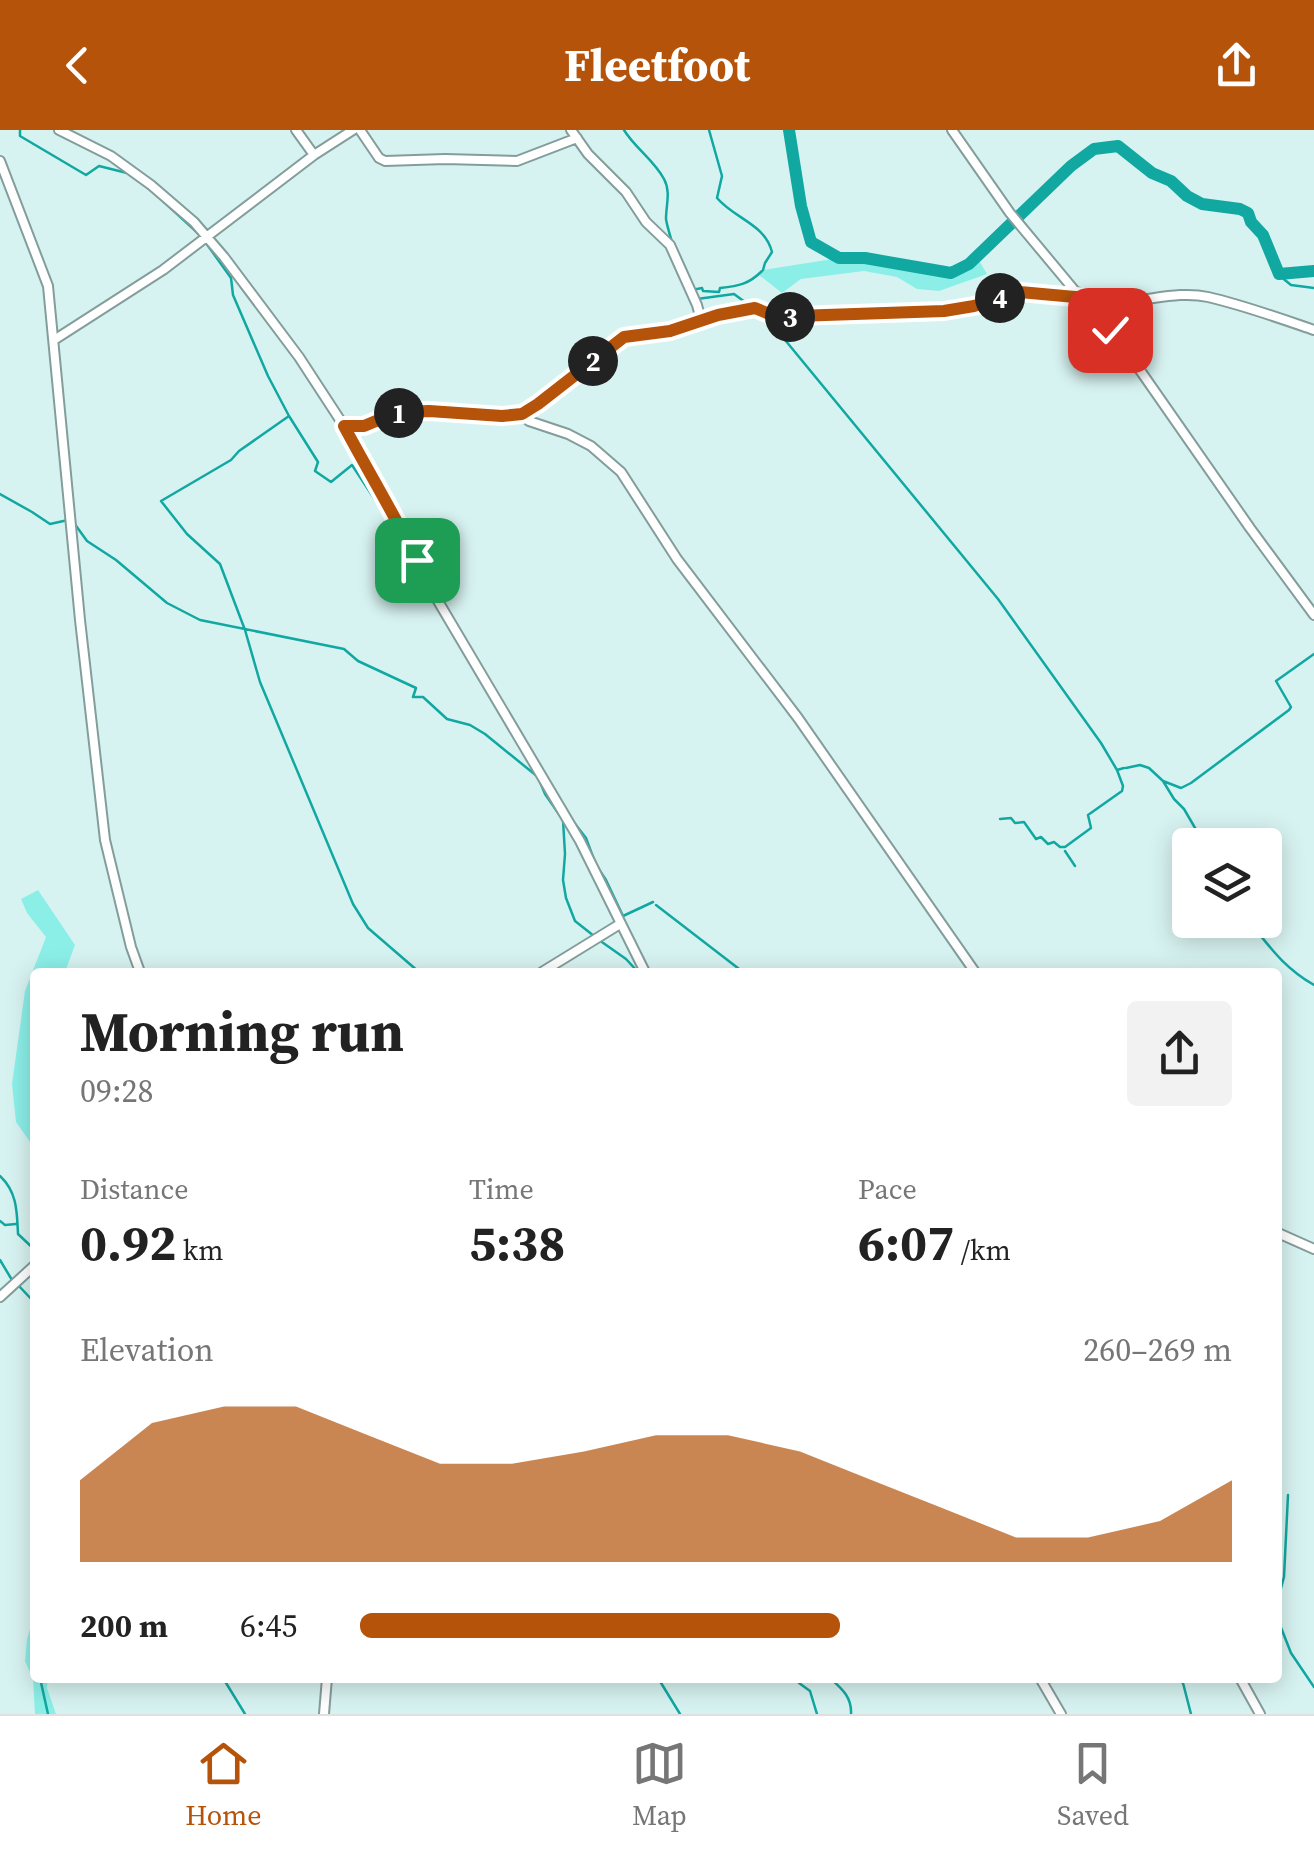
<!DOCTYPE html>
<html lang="en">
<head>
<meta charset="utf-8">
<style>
	:root { --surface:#fff; --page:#f2f2f2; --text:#222; --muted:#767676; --line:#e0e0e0; --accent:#b45309 }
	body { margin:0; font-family:"Source Serif 4",serif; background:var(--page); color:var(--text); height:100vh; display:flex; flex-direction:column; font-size:38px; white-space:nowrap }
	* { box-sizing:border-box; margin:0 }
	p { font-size:32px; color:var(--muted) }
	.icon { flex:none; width:55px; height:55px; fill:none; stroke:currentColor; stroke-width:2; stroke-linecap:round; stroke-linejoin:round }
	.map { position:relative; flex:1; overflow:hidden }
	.drawer { position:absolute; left:30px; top:838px; width:1252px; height:715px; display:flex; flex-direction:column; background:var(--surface); border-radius:10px; box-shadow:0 5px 25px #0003 }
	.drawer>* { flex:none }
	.controls { position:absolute; left:1172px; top:698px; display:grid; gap:20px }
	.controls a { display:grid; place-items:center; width:110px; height:110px; border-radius:10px; background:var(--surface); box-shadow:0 5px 25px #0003; font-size:50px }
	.pin { position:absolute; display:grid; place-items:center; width:85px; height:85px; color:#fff; margin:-42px; border-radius:20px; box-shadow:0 5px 15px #0006 }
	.km { position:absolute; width:50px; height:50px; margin:-25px; border-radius:50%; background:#222; color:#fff; font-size:28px; line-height:50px; text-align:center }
	.round { display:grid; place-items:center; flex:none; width:105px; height:105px; border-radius:10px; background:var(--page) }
	.headline { display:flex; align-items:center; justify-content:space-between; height:170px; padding:0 50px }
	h1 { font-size:55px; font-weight:700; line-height:75px }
	.metrics { display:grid; grid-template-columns:repeat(3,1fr); gap:15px; height:170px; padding:10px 50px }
	.metrics div { display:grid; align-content:center }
	.metrics b { font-size:50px; font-weight:700 }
	.metrics small { font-size:28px; font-weight:400 }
	.metrics p { font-size:28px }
	.chart { height:280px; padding:20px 50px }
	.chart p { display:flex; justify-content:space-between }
	.chart svg { width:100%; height:180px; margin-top:10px; fill:var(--accent); opacity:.7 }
	ul { padding:0 50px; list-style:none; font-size:32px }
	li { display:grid; grid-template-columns:160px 120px 1fr; align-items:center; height:75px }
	li i { height:25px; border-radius:12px; background:var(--accent) }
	header { display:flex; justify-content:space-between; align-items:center; height:130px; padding:0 50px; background:var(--accent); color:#fff; font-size:45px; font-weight:700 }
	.dock { display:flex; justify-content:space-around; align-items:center; height:140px; border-top:2px solid var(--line); background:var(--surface); font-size:28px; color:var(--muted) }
	.dock a { display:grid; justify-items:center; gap:5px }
	.dock .current { color:var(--accent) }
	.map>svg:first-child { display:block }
</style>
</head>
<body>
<header><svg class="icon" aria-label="back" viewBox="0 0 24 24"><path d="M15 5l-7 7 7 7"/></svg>Fleetfoot<svg class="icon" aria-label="share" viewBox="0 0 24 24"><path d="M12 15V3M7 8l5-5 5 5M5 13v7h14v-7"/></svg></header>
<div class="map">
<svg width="1314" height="1584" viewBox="0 0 1314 1584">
	<rect width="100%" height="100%" fill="#d7f3f1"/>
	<path fill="#8befe8" d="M977,127l10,17 -48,17 -22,-2 -20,-12 -33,-6 -63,8 -19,14 -23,-18 4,-5 76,-12h26l86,15 18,-9z
		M38,760l37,55 -10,27h-30v177l-19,-27 -4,-38 13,-93 21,-54 -19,-24 -6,-14z
		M35,1492v56h13l-1,10 9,26h-21l-2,-35 -8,-18 2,-22 5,-16z"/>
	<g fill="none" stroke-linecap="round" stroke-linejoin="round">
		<path stroke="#11a8a2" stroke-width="2.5" d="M20,0v6l66,39 13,-9 28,7 24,17 50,46
			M624,0c11,18 30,30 40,49 7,13 2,26 2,40 1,7 4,16 6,23
			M709,0l13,46 -5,22c18,21 48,26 55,54l-7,11 -2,7
			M206,113l25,35 2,17 35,81 21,40 29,46 -3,9 16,11 21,-17 43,65 23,41
			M1280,146l11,9 23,3
			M692,160l10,-2 1,3 16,1 1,-4c19,-2 29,-4 42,-17
			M697,169l37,-5 15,11
			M767,188l231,281 103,144 16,27 7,-2
			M289,286l-50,35 -8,9 -70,41 26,33 33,30 25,66 15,52 93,222 15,24 51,44
			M0,364l32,18 18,12 18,-4
			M74,393l13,18 29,19 51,43 33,17 144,29 14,12 58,27 -3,9h10l24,22 23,6 15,9 53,43 7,17 18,26 2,34 -2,26 3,18 9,23 19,15
			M1126,638l14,-3 9,3 14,13 11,18 10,10 21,36
			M1163,651l18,7 10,-5 98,-73 2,-3 -15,-26 38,-27
			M569,686l17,22 10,27 10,15 17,36 30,-14
			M1000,689l11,-1 4,5 9,-1 12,17 5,-2 7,7 6,-2 6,5h5l26,-19 -3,-13 34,-24 1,-5 -6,-16
			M1065,721l10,15
			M656,775l87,67
			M1248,790c22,27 35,47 66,65
			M599,810l27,19 12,13
			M0,1046c17,16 17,35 18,58l17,16
			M0,1091l5,4 11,-1
			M0,1130l12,20
			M18,1155l17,18
			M1278,1469l6,-22 4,-82
			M1278,1490l13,33 23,34
			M35,1509l-2,25 2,4
			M40,1548l8,36
			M223,1548l22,36
			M658,1548l22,36
			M802,1548l-3,5 11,8 7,23
			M830,1548c12,11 22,19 21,36
			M1175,1548l8,5 8,31"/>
		<path stroke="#11a8a2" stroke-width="12" d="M789,0l12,76 10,36 28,16h26l86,15 18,-9 102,-98 23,-17 24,-3 34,27 19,8 16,15 15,8 38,5 8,4 3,9 12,13 16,39 35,-3"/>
		<defs>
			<path id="minor" d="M59,0l52,26 40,29 43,37 30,35 75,100 45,69 23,44 21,34 50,97 142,240 65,131
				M296,0l18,25
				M360,0l19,28 6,3 60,-2 72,2 60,-23
				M571,0l17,24 38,38 20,30 24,23 27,60 4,15
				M952,0l58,83 65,78c41,26 89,-4 133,6 35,8 71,21 106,33
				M0,31l48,125 32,334 25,220 26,107 9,25
				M54,210l109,-70 151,-115 39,-25
				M521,284l8,7 39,13 23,12 30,26 56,87 121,159 177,254
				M344,296l20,1 24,-11 14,-4 27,-1 73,4 19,-1 17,-11 85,-66 47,-6 48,-16 37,-7 26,11 15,-4 147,-4 31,-5 47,-13 35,1 30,4 56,75 108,155 64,87
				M542,842l78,-48
				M1278,1103l36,16
				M0,1167l35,-32
				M1040,1548l21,36
				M1240,1548l20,36
				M324,1584l3,-36"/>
		</defs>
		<use href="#minor" stroke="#839d9b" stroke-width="12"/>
		<use href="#minor" stroke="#fff" stroke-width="8"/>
	</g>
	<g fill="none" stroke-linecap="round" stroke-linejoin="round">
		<defs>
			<path id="route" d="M417,430c-23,-46 -49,-89 -73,-134h20l24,-10 14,-4 27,-1 73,5 20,-2 16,-10 86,-67 46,-6 48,-16 37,-7 26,11 15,-3 148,-5 30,-5 46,-14 66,6 24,32"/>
		</defs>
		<use href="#route" stroke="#fff" stroke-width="20"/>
		<use href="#route" stroke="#b45309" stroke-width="12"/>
	</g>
</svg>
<div class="controls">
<a><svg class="icon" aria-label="layers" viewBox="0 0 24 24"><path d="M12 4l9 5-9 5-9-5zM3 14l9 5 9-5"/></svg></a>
</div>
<div class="pin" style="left:417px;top:430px;background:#1e9e55"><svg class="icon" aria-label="arrive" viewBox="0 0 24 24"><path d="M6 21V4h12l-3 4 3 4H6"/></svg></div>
<div class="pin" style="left:1110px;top:200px;background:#d93025"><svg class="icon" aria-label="check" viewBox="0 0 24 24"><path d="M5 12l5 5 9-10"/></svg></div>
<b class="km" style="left:399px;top:283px">1</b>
<b class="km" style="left:593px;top:231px">2</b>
<b class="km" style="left:790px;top:187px">3</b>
<b class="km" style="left:1000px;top:168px">4</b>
<section class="drawer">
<div class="headline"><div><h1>Morning run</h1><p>09:28</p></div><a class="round"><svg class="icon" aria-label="share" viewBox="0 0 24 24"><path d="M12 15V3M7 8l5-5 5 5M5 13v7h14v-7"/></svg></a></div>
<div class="metrics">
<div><p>Distance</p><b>0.92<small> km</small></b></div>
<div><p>Time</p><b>5:38</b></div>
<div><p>Pace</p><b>6:07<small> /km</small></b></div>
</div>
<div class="chart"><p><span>Elevation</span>260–269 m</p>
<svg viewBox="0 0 160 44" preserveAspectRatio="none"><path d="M0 44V24L10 10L20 6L30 6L40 13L50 20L60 20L70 17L80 13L90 13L100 17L110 24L120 31L130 38L140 38L150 34L160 24V44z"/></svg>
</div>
<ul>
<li><b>200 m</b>6:45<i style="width:55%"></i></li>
</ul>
</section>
</div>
<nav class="dock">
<a class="current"><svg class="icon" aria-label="home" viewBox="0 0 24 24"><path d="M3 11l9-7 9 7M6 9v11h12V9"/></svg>Home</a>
<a><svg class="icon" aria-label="map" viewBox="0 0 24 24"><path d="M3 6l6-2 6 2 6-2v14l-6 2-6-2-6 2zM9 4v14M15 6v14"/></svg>Map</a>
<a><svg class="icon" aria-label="saved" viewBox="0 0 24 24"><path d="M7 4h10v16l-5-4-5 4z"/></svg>Saved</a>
</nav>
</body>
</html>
